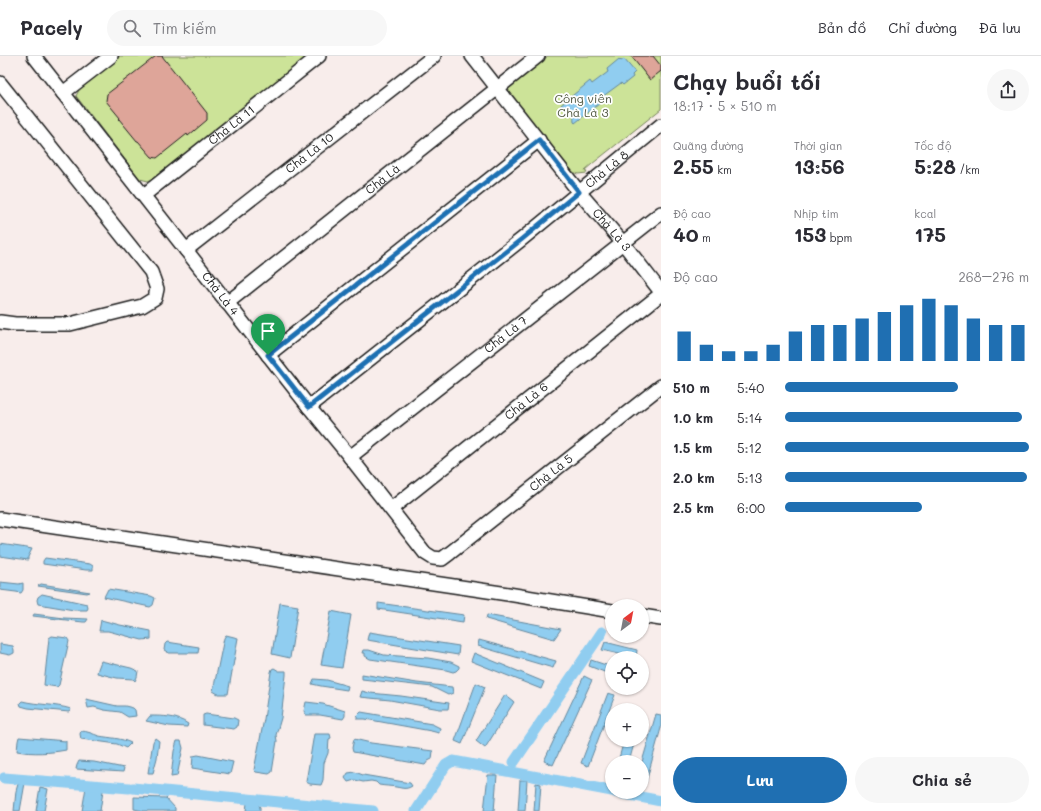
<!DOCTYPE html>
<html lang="vi">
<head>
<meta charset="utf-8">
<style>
	:root { --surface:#fff; --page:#f7f7f7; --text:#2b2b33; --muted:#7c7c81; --line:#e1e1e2; --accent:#1f6fb2 }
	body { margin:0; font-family:Mali,sans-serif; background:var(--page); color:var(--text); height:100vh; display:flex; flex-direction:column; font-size:15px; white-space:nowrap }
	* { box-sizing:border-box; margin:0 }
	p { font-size:13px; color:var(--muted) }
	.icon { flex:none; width:22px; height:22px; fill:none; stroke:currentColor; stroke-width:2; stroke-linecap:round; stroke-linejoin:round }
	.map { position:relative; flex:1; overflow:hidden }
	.sheet { display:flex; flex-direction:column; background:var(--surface); width:380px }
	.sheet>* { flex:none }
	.needle { width:26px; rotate:32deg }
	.fabs { position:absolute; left:605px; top:543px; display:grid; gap:8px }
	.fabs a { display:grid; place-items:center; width:44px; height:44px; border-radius:50%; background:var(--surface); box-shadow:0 1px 3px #0004; font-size:20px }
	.pin { position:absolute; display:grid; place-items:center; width:34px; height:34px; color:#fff; margin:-41px -17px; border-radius:50% 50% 50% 0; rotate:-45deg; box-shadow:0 0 4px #0007 }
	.pin .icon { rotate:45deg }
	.round { display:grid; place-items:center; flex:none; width:42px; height:42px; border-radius:21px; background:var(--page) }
	.headline { display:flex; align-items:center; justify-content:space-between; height:68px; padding:0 12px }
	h1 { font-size:22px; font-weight:700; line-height:30px }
	.metrics { display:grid; grid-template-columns:repeat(3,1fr); gap:6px; height:68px; padding:4px 12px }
	.metrics div { display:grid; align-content:center }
	.metrics b { font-size:20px; font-weight:700 }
	.metrics small { font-size:11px; font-weight:400 }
	.metrics p { font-size:11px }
	.chart { height:112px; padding:8px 12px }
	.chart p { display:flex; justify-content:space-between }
	.chart svg { width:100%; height:72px; margin-top:4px; stroke:var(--accent); stroke-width:6 }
	.primary-button { display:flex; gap:8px; margin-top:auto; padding:8px 12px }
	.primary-button a { flex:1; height:46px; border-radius:24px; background:var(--accent); color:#fff; font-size:16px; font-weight:700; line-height:46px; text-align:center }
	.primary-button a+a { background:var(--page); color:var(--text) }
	ul { padding:0 12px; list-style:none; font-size:13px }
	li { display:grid; grid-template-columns:64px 48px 1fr; align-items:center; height:30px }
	li i { height:10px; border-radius:5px; background:var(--accent) }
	header { display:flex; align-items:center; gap:24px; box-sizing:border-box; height:56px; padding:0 20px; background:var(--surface); border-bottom:1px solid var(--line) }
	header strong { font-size:19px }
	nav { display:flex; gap:22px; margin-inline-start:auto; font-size:14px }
	.search { width:280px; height:36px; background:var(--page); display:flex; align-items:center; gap:10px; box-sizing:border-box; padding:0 14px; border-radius:22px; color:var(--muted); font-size:15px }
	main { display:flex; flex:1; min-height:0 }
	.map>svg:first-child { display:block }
</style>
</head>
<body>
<header>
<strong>Pacely</strong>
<div class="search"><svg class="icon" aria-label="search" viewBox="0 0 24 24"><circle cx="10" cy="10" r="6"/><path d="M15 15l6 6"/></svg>Tìm kiếm</div>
<nav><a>Bản đồ</a><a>Chỉ đường</a><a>Đã lưu</a></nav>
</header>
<main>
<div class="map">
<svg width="661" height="755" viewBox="0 0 661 755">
	<rect width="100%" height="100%" fill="#f8edeb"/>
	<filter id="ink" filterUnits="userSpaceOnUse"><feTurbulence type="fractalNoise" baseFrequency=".025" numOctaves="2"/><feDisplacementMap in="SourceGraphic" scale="8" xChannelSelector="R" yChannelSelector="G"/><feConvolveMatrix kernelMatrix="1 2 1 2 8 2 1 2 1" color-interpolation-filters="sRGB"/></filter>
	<g filter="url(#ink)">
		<path fill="#cce398" stroke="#74805a" d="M120,0h190l-151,120 -11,5 -8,-2 -64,-83 4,-8z
			M548,0h113v53l-69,55 -7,6 2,3 -9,1 -5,-2 -71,-83z"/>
		<path fill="#90cdf0" stroke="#62869b" d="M619,3l2,2 3,-2 11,13 -3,3 1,2 -10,8 -2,-2 -19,14 2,3 -29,23 -1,-1c-1,-7 2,-8 -5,-13h-3l-4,-1 -1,-3 29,-24 2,3 16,-12 -1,-3z
			M0,488l27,4 5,1 -4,8v3l-28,-4z
			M45,502l45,6 3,2v4h-7l-43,-6v-3z
			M0,526l19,2 4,-1v7l-2,3 -5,-1 -16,-2z
			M41,528l49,8 -3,1 -49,-7z
			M108,533l43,7 4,2 -2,7 -3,2 -46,-10z
			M42,538l45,10 1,4 -1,2h-13l-36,-6 -1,-4 1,-3z
			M280,547l18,3 -8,52 -18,-4z
			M378,547l86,12 -1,7 -85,-13z
			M331,555l20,4 -9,53 -21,-3z
			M34,558l30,4 24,1 -2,3h-3l-50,-6z
			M487,559l74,14 -7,10 -68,-20z
			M101,564l19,5 31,6v8l-9,1 -34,-9h-9z
			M369,576l90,14 -1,9 -91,-15z
			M226,579l12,3 -10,56h-10l-5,-3 11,-53z
			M52,580l15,2 2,3 -10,44 -2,2 -13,-2 5,-47z
			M479,584l77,21 -3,7 -75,-22z
			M167,586l32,5 -1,6h-29l-5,-3 1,-6z
			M605,586l32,8 -1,8 -34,-8z
			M0,588l13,2 1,4v3l-4,2 -10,-2z
			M363,594h6l15,5 44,3 23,4 8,4v2l-3,3 -3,1 -7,-2 -76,-11 -5,-3v-3h-3z
			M474,597l70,29 -3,7 -70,-28z
			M591,604l21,7v8l-23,-9z
			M101,605l30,7 7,3 -1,6 -2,4 -2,-2 -16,-1 -20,-5 1,-4z
			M274,612l5,3h7v4l-5,43 -5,17 1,6 -5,31 -3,2 -13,-2 -2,-2 10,-51 7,-47 1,-3z
			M362,618l55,9 35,4 1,6 -5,2 -16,-8 -70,-8z
			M584,620l8,4 -39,85 -9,-4z
			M314,623l13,1 21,6 -1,4 -26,-4 -9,-2z
			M476,627l9,4 -23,57 -7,-3z
			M362,635l8,2 31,3 48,7 -1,6h-8l-50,-9 -30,-3z
			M608,637l7,2 -27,71 -7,-3z
			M505,639l9,7 -29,46 -9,-7z
			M86,643l31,7h8l8,2 2,2 1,6 -8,1 -8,-5 -16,-2 -10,-3 -6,1z
			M22,645c16,4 33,3 49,8l-2,3 -41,-4 -7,-2 -1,-3z
			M306,646l17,2 22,7v5l-2,3 -23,-4h-14l-2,-4z
			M361,656l71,12 8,4 -1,5 -8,-2 -66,-12h-8v-3z
			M206,658l28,4 4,2 -1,7 -3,2 -31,-4v-10z
			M656,658l5,1v13l-15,54 -4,-1v-19z
			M150,660c13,0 27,0 38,8l-1,3 -18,-1 -23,-5z
			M81,675c6,0 12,3 18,5 11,2 22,2 32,7l-5,5 -9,-4 -36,-5 -1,-5z
			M314,678h16l1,4 -2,1 -1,14 -4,10 -1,17 -2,5 -11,-1 -4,-2z
			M19,681l47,4v9c-16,3 -33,4 -49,1l1,-10z
			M155,682l4,3 -2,17 -4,15h-5l5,-31z
			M354,683l17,4 62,8 -1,8 -4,2 -3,4 -72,-13 -1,-4z
			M624,684h11l-6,22h-11z
			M177,685h4l2,7 -6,28 -6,1 3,-26z
			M198,699l35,7 -3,12 -38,-6 1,-12z
			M79,705l15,1 30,6 -1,4 -47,-3 1,-4z
			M355,716l8,3 47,8 2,3c-6,4 -10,2 -16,1 -5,-1 -12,-1 -17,-2l-3,-3 -5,-1 -8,1 -8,-2 -7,2 -3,-4 3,-5z
			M488,719h9l-3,36h-10z
			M520,724h7l-2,31h-7z
			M25,727l-5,28h-6l2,-20 2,-7z
			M536,727l5,1 -2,27h-5z
			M40,731l8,2 -4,22h-8z
			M86,731h11l6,4 -3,20h-18z
			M134,741l32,1 9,10v3h-31l-10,-2z
			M250,745l7,2 3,4v4h-14l1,-8z"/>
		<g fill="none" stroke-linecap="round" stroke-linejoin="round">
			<path stroke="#90cdf0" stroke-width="11" d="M514,706l88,-130
				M4,722l125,10
				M133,732l240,23
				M615,736l46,9
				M416,755l30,-46 7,-4 159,30"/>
		</g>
		<path fill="#dea599" stroke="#1c1c1c" d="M156,0h6l45,57v7l-19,16 -1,-2 -30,24 -5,-1 -14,-16h-1l-18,-22 1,-1 -14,-17 1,-7z
			M631,0h22l8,10v5l-11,9z"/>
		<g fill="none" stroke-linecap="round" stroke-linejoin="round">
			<defs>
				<g id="minor">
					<path id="s1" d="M34,0l275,351 41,50 75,96 8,5 9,1 8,-6 211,-167"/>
					<path id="s2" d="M472,0l107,136 44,51 38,49"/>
					<path d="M0,27l151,189 6,17 -2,9 -13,8 -72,18h-55l-15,-2"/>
					<path d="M63,37l48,-37"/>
					<path id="s3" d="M144,139l175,-139"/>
					<path id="s4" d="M186,194l248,-194"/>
					<path id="s5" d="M227,247l311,-247"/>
					<path d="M268,299l271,-215"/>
					<path id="s6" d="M309,351l213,-168 139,-114"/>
					<path id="s7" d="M350,401l311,-244"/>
					<path id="s8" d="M391,453l270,-215"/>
					<path d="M0,463l508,75 104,17"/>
					<path d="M642,560l19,3"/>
				</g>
			</defs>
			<use href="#minor" stroke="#1c1c1c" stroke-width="16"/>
			<use href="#minor" stroke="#fff" stroke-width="13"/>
		</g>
	</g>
	<g fill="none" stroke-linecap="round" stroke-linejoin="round" filter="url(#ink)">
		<defs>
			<path id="route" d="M539,84l40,52 -57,47 -213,168 -41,-52z"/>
		</defs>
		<use href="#route" stroke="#fff" stroke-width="8"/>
		<use href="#route" stroke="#1f6fb2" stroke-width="5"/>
	</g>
	<g text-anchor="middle" stroke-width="3.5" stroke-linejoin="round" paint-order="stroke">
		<g font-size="12" fill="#515841" stroke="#fff">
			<text x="583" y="47">Công viên<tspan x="583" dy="14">Chà Là 3</tspan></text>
		</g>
		<g font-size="12" fill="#1c1c1c" stroke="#fff">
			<text dy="4" stroke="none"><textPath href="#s3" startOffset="112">Chà Là 11</textPath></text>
			<text dy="4" stroke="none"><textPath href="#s4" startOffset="157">Chà Là 10</textPath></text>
			<text dy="4" stroke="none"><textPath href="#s6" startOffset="381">Chà Là 8</textPath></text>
			<text dy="4" stroke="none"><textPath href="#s5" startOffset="199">Chà Là</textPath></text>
			<text dy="4" stroke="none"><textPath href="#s2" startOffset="223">Chà Là 3</textPath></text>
			<text dy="4" stroke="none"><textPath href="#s1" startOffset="302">Chà Là 4</textPath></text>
			<text dy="4" stroke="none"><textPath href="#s7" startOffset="198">Chà Là 7</textPath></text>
			<text dy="4" stroke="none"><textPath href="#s8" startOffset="173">Chà Là 6</textPath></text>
			<text dy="4" stroke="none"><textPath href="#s1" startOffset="790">Chà Là 5</textPath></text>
		</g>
	</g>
</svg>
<div class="fabs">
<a><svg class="needle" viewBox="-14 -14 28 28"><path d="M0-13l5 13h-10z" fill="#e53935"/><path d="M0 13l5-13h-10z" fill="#7c7c81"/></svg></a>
<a><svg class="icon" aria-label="locate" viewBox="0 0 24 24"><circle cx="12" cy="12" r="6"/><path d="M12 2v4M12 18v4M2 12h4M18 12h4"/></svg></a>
<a>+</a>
<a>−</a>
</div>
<div class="pin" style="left:268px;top:299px;background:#1e9e55"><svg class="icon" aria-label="arrive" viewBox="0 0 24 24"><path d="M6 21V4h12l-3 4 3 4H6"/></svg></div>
</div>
<section class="sheet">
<div class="headline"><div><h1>Chạy buổi tối</h1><p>18:17 · 5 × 510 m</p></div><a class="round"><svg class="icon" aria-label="share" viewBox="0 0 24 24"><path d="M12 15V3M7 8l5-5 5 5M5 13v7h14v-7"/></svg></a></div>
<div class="metrics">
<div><p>Quãng đường</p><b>2.55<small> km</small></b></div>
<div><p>Thời gian</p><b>13:56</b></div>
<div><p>Tốc độ</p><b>5:28<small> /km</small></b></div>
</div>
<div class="metrics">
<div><p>Độ cao</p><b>40<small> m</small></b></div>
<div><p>Nhịp tim</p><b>153<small> bpm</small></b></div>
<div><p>kcal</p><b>175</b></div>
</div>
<div class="chart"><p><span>Độ cao</span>268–276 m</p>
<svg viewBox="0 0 160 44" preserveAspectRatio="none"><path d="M5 44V26M15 44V34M25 44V38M35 44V38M45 44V34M55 44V26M65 44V22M75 44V22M85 44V18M95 44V14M105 44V10M115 44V6M125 44V10M135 44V18M145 44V22M155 44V22"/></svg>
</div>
<ul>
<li><b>510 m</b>5:40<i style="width:71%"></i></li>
<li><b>1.0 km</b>5:14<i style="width:97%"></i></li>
<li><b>1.5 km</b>5:12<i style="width:100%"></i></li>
<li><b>2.0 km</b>5:13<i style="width:99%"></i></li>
<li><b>2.5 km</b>6:00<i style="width:56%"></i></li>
</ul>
<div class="primary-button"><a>Lưu</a><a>Chia sẻ</a></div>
</section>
</main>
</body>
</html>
